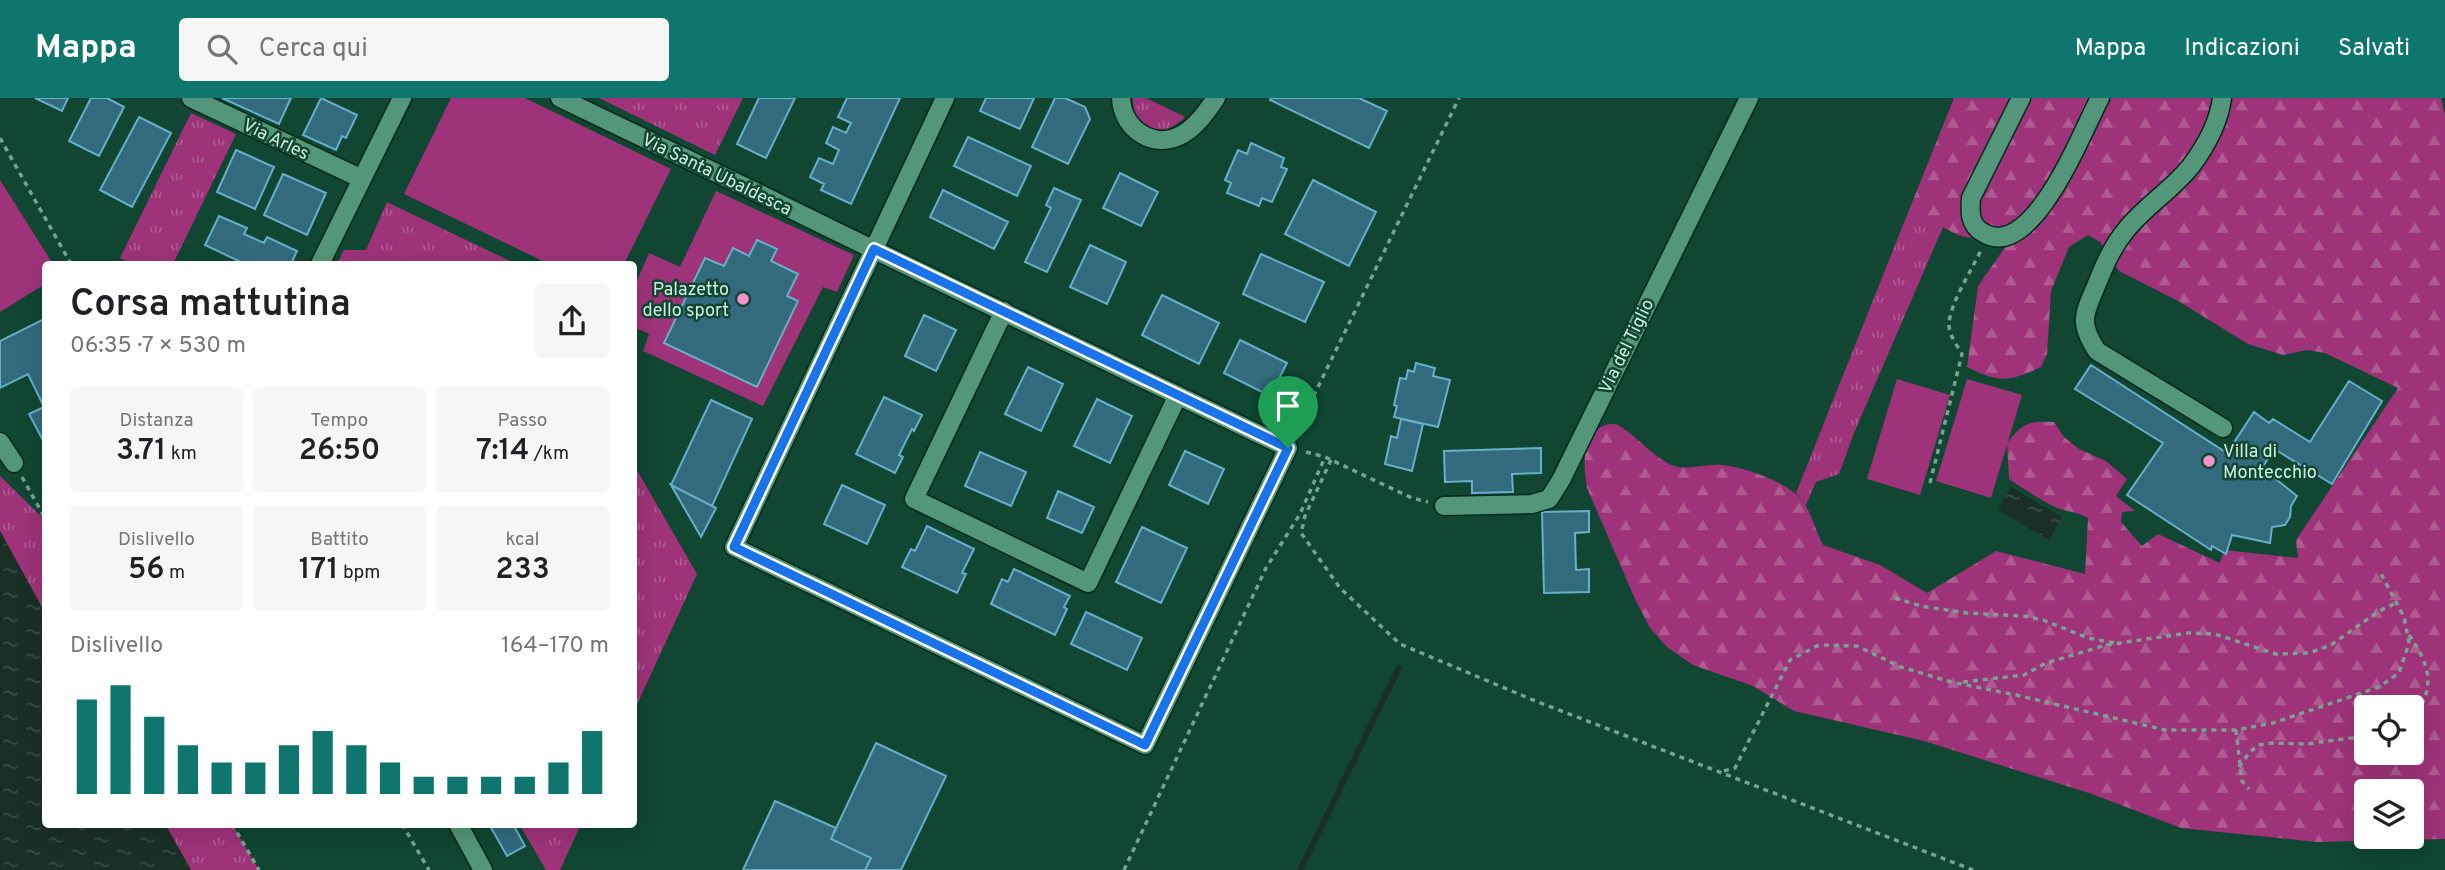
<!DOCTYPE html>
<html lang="it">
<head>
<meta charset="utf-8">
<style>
	:root { --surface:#fff; --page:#f6f6f6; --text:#202124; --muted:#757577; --accent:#0f766e }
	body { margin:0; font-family:Overpass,sans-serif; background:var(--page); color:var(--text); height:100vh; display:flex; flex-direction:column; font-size:26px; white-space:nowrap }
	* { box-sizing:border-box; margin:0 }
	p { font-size:23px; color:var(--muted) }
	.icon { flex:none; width:38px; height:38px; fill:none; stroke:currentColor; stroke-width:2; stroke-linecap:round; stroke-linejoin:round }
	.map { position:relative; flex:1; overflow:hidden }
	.sheet { position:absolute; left:42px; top:163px; width:595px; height:567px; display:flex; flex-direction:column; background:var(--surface); border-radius:7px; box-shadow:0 7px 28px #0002 }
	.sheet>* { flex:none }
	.tools { position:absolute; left:2354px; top:597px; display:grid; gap:14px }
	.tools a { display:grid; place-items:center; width:70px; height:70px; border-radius:7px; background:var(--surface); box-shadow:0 7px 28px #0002; font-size:35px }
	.pin { position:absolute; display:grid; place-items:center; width:60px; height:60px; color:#fff; margin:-72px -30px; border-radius:50% 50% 50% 0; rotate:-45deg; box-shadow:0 0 7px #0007 }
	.pin .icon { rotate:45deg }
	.round { display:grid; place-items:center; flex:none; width:74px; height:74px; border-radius:7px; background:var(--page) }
	.head { display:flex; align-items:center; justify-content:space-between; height:119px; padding:0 28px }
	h1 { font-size:38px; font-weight:600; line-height:52px }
	.figures { display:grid; grid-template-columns:repeat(3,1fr); gap:10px; height:119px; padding:7px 28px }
	.figures div { display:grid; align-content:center; border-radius:7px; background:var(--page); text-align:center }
	.figures b { font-size:30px; font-weight:600 }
	.figures small { font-size:19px; font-weight:400 }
	.figures p { font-size:19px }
	.chart { height:196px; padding:14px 28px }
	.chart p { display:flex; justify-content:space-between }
	.chart svg { width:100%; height:126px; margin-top:7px; stroke:var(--accent); stroke-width:6 }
	header { display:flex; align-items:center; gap:42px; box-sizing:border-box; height:98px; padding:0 35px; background:var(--accent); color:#fff }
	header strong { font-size:33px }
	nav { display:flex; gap:38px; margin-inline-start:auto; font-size:24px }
	.search { width:490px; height:63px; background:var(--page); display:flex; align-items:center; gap:18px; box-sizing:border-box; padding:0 24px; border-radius:7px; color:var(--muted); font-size:26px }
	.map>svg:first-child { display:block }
</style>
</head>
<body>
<header>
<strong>Mappa</strong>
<div class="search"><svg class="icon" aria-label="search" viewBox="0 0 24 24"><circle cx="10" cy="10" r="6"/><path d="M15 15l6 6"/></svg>Cerca qui</div>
<nav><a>Mappa</a><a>Indicazioni</a><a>Salvati</a></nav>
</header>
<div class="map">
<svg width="2445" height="772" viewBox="0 0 2445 772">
	<defs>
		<pattern id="grass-tufts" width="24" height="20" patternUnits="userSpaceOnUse" patternTransform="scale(1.75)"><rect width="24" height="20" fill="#9e3379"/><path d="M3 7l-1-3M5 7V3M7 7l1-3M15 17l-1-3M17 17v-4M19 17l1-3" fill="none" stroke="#af5b92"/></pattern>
		<pattern id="forest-firs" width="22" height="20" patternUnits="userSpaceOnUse" patternTransform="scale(1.75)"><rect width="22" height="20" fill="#9e3379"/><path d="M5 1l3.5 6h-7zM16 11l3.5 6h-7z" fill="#af5b92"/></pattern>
		<pattern id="water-ripples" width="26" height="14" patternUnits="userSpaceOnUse" patternTransform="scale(1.75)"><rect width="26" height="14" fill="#1a3026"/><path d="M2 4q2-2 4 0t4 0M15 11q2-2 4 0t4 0" fill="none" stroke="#3a4e45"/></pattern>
	</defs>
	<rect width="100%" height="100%" fill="#104632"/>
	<path fill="url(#grass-tufts)" d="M599,0h144l-28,57z
		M1133,0h13l39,19c-23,23 -52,16 -52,-19z
		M191,15l45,21 -63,130h-40l-13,-6z
		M387,104l127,61 1,1h-178l7,-14h22z
		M1909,112l34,17 -89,206 -15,41 -23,8 -10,23 -10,-12z
		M634,367l63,109 -63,137z
		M0,378l45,44v93l-45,-82z
		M165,726h67l27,46h-68z
		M519,726h62l-21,46h-14z"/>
	<path fill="url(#forest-firs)" fill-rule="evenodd" d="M1954,0h487l4,17v724l-128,3 -136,-14 -89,-34 -168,-53 -130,-30 -41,-25 -60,-21 -26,-18 -17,-19 -15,-29 -48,-111c-3,-19 -7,-53 16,-62 4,-2 11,-3 15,-1 18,10 32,29 51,39 16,8 36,-1 53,1 23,2 73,19 84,41 7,12 10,26 17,39l57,20 47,28 69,-42 89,23 3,-56c-12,-7 -22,-6 -33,-11 -16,-8 -31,-18 -46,-28l-2,-36c16,-20 21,-22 47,-21l10,15 15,12 27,12 21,18 -11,17 19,15 -13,1 -1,10 21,24 16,-12 62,29 4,-13 74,8 -2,-18 102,-152 -73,-35 -18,-3 -24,5 -35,-11 -68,-42 -61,-31 -19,-29 -12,-7 -19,12 -18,44 -4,63 -6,13c-32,15 -42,16 -74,0l11,-81 28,-40 -48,-11 -49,-25zM2366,609h46v45h-46zM2366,693h46v45h-46z"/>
	<path fill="#9e3379" d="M451,0h74l146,71 -47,95h-75l-145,-70z
		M0,82l53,84h-7l-1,20 -45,28z
		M716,93l138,64 -17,37 -14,-5 -60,119 -120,-55 6,-17 -15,-7v-40l15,-34 31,14z
		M1897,281l53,16 -30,100 -53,-16z
		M1967,281l55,16 -31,103 -55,-17z"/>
	<path fill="url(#water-ripples)" d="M2011,389l51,30 -13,23 -51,-30z
		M0,433l45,82 1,211h119l26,46h-191z"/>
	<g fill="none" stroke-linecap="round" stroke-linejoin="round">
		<path stroke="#1a3026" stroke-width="6" d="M1300,772l99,-202"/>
	</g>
	<path fill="#336a7e" stroke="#67afca" stroke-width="2" d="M35,0h33l-6,13z
		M91,0h16l17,9 -25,49 -30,-15z
		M222,0h69l-12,26z
		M321,0l36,17 -11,23 -4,-2 -6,14 -33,-15z
		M759,0h36l-29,60 -29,-14z
		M847,0h53l-49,106 -30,-14 3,-6 -14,-7 9,-19 14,6 6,-14 -13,-7 7,-16 13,6 5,-10 -13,-6z
		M986,0h48l-14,31 -40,-18z
		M1055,0h10l20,9 5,12 -22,45 -36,-17z
		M1271,0h88l28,13 -18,37 -99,-48z
		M139,19l32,16 -39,74 -32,-17z
		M968,39l63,29 -14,30 -63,-30z
		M1251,45l33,15 -3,9 6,2 -15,33 -10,-4 -3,8 -32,-13 4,-10 -6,-3 13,-30 9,4z
		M236,52l38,17 -19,42 -38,-17z
		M1120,75l38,19 -17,34 -38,-18z
		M283,76l43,19 -19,42 -43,-20z
		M1313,82l63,32 -27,54 -64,-32z
		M1054,90l27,12 -34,72 -22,-10 26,-54 -5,-3z
		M943,92l65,32 -14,27 -64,-32z
		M219,118l28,12 -3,6 20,9 3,-6 30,14 -6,13h-46l-40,-19z
		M757,142l20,9 -6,12 27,13 -11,22 11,5 -41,86 -93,-44 41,-85 19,8 9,-18 16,8z
		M1090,147l36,17 -19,42 -37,-17z
		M1261,156l63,28 -19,40 -62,-28z
		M1162,197l57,28 -20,41 -57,-29z
		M924,217l32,15 -20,41 -31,-15z
		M46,220v128l-17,-32 15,-7 -16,-33 -28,14v-47z
		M1240,242l47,23 -17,33 -46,-23z
		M1416,265l19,5 -2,8 17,4 -12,47 -44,-10 3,-11 -3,-1 6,-27 6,1 2,-9 6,2z
		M2091,267l136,88 27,-41 15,11 4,-4 37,23 39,-61 33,20 -50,83 -58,-35 -12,19 35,28 -6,10 -1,11 -5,8 -13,2 -2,16 -38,-8 -6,19 -14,-8 -1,4 -84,-55 36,-52 -88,-54z
		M1028,269l35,17 -22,47 -36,-17z
		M884,299l38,18 -8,16 -2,-2 -13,26 4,2 -8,16 -39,-19z
		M1097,301l35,17 -22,47 -36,-17z
		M711,302l41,19 -40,87 -41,-21z
		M1401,321l22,5 -11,47 -27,-7 6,-28 6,2z
		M1541,350v25l-29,1 1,18 -41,1v-12l-27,1 -1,-31z
		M1185,353l39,18 -16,35 -39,-19z
		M980,354l46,20 -15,34 -46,-20z
		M671,387l45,23 -15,29z
		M842,387l43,20 -18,39 -43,-20z
		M1058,393l36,16 -12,26 -35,-15z
		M1589,413v21l-14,1 1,37 13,-1v23l-45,1 -2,-81z
		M927,428l47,23 -12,24 4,1 -9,19 -55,-26 9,-18 4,2z
		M1142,429l45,21 -26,55 -45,-21z
		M1014,471l56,27 -6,11 3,2 -12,26 -64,-31 11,-25 6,3z
		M1086,514l56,26 -15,32 -56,-26z
		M876,645l70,33 -45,94h-36l6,-12 -40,-19z
		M775,703l61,27 -5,11 40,19 -6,12h-122z
		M489,726h24l12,22 -18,10z"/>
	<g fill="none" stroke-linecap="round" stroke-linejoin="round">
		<defs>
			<path id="minor" d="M191,0l171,81
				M560,0l204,98c174,86 349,168 524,252l-143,297 -411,-198 211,-449
				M1121,0c1,31 33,53 62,36 14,-8 24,-23 33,-36
				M2021,0l-50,100c-1,13 -2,26 11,34 50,33 101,-103 118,-134
				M2222,0c-3,24 -16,48 -31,68 -19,24 -46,40 -65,64 -14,17 -22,36 -30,56 -13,30 -17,37 1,65l126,77
				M320,166l82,-166
				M1004,213l-90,188 174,84 90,-188
				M0,344l14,21
				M1444,408l88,-2 17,-5 12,-19 188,-382
				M458,726l25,46"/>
		</defs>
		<use href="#minor" stroke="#042a1c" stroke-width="21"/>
		<path stroke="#78a291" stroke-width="3.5" stroke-dasharray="5 5" stroke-linecap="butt" d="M0,40l71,126
			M1296,334l163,-334
			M1306,354l19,5 87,41 16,4
			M1331,362l-26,56 -4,17 39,55 60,56 133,56 440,170
			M22,379l24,43
			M1930,385l32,-129c-5,-9 -14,-20 -13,-31 2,-22 23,-53 32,-73
			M1895,500l26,8 46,7 56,3 20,4 45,18 27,5
			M2409,537c23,33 26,53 3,87
			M1963,584l61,-7 22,-12 60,-18 82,-12 27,1 61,20 33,-1 22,-8 48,-34 17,-8
			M2236,632l6,51 7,8
			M2239,669l10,-14 9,-8 15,-2 33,1 60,-8
			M1724,673l11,-3 55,-108 29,-15 38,1 44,21 50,15 65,13 149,35h71l37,-7 106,-36 20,-14 10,-30 -5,-26 -24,-45
			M232,726l27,46
			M402,726l27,46
			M1124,772l142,-302 34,-54 25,-57"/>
		<use href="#minor" stroke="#539679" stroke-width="18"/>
	</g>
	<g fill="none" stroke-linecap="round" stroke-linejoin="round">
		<defs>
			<path id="route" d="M874,151l414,199 -143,297 -411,-198z"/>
		</defs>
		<use href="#route" stroke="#fff" stroke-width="14"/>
		<use href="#route" stroke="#1a73e8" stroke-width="9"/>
	</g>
	<g fill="#f790ce" stroke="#104632" stroke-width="2.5">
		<circle cx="743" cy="201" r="7"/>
		<circle cx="2209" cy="363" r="7"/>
	</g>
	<g text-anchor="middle" stroke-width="5" stroke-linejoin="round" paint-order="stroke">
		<g font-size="18" fill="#cff0e0" stroke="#104632">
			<text transform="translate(276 41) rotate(26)" y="6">Via Arles</text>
			<text transform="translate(717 76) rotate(26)" y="6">Via Santa Ubaldesca</text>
			<text transform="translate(1626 248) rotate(-64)" y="6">Via del Tiglio</text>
		</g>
		<g font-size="18" fill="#cff0e0" stroke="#104632" text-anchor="end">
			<text x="729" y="197">Palazetto<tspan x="729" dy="21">dello sport</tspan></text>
			<text x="2223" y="359" text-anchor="start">Villa di<tspan x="2223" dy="21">Montecchio</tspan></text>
		</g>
	</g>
</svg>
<div class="tools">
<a><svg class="icon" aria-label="locate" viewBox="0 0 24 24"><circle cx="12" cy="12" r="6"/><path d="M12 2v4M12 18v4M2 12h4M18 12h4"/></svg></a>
<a><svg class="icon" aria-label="layers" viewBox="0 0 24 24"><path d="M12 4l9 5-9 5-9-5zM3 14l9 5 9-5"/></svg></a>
</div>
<div class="pin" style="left:1288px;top:350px;background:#1e9e55"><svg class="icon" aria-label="arrive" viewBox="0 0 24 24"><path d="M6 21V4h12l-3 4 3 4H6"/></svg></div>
<section class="sheet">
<div class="head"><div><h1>Corsa mattutina</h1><p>06:35 · 7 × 530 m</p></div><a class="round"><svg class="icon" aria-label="share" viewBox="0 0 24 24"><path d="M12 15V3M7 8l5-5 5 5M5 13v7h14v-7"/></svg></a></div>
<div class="figures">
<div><p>Distanza</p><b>3.71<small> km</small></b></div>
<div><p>Tempo</p><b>26:50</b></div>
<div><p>Passo</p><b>7:14<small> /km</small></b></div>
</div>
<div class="figures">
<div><p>Dislivello</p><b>56<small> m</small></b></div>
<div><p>Battito</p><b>171<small> bpm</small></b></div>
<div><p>kcal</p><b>233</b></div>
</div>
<div class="chart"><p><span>Dislivello</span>164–170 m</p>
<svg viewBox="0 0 160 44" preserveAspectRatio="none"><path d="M5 44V11M15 44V6M25 44V17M35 44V27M45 44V33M55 44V33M65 44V27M75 44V22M85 44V27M95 44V33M105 44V38M115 44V38M125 44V38M135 44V38M145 44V33M155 44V22"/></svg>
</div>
</section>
</div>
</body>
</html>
